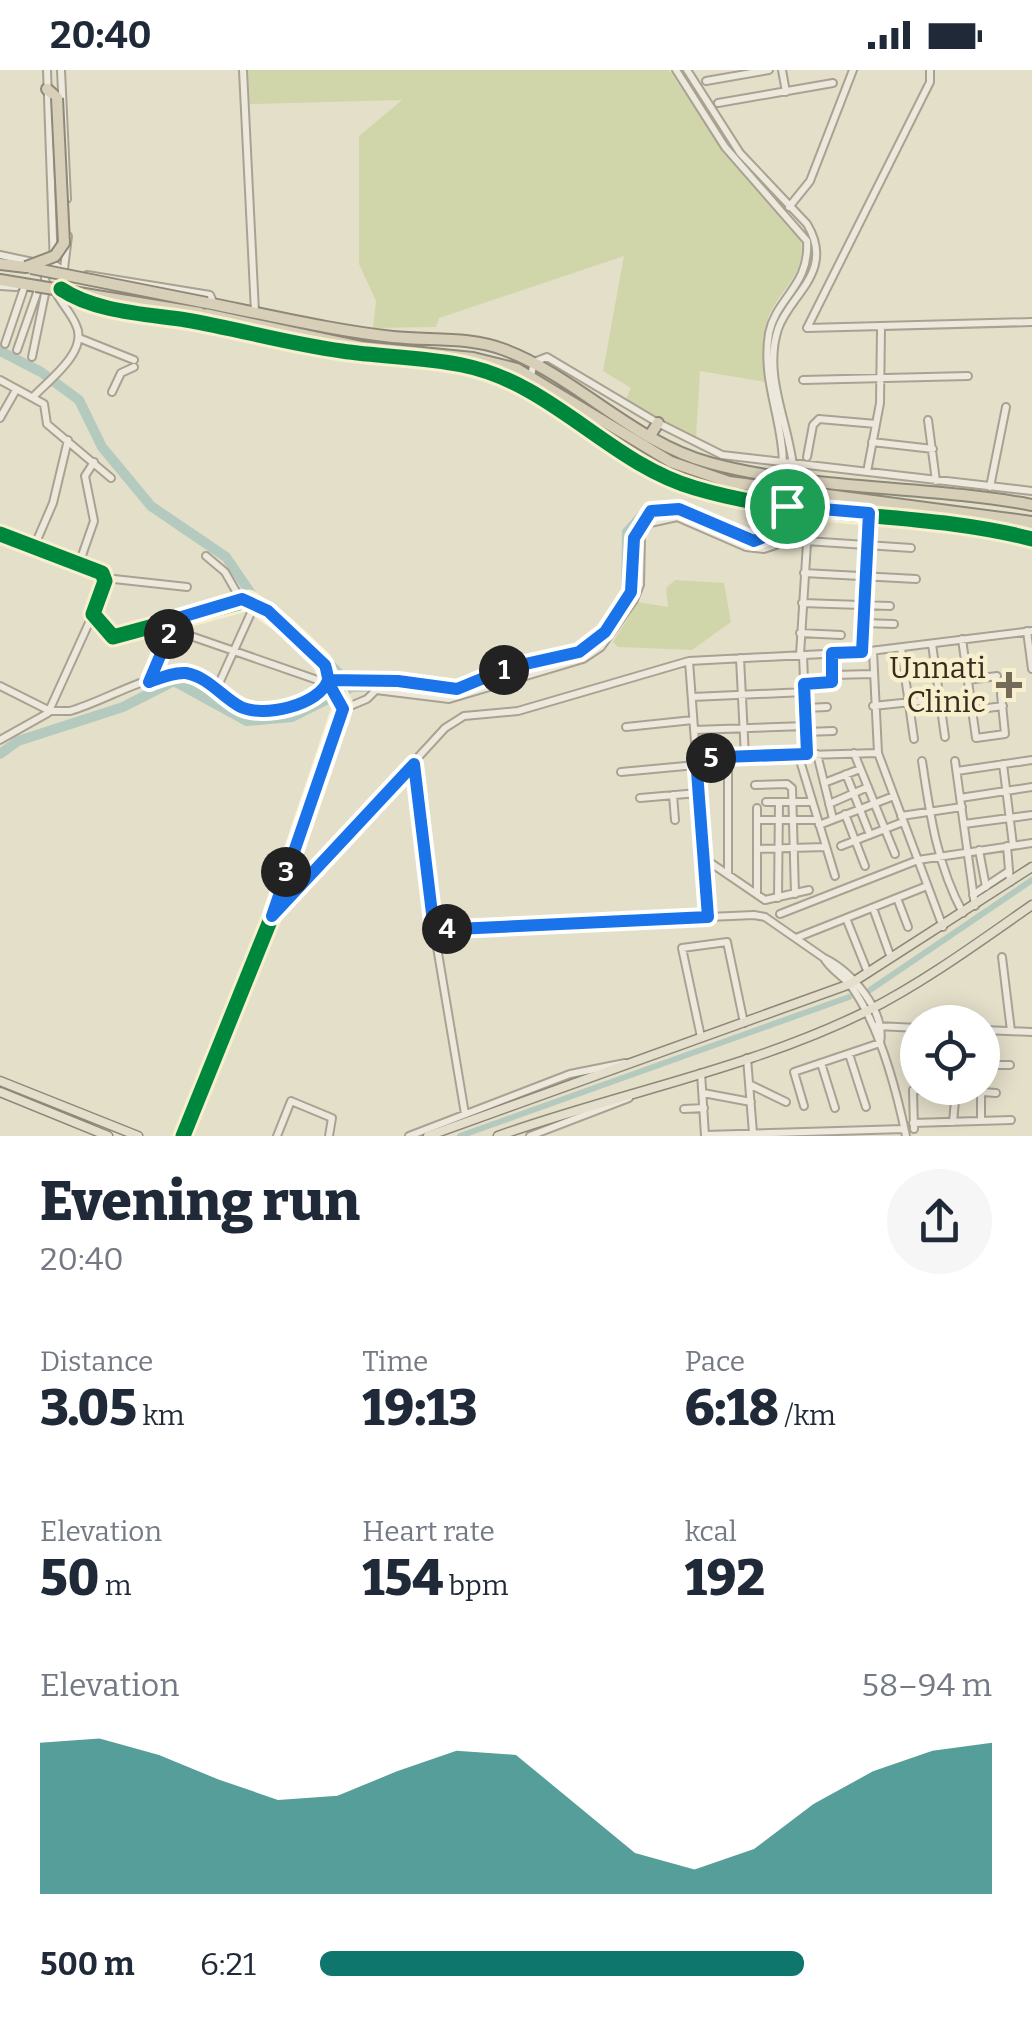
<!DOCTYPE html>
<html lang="en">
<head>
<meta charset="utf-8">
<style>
	:root { --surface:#fff; --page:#f6f6f7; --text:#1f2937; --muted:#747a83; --accent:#0f766e }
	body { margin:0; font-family:Bitter,serif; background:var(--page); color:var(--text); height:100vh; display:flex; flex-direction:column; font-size:38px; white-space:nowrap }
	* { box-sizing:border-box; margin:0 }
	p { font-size:32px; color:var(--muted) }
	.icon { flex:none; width:55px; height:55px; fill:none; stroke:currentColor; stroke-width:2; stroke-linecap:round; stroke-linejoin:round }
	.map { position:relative; height:1066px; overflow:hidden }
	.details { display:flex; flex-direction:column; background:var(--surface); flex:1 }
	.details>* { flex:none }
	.fabs { position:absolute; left:900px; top:935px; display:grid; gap:20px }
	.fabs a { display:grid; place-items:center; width:100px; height:100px; border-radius:50%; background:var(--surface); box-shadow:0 5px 25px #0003; font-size:50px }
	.pin { position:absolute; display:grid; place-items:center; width:85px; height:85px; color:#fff; margin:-42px; border:5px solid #fff; border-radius:50%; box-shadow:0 2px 10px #0007 }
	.km { position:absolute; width:50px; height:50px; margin:-25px; border-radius:50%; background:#222; color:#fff; font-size:28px; line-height:50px; text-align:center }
	.round { display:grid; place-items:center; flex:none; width:105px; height:105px; border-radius:52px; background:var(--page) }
	.overview { display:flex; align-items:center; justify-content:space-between; height:170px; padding:0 40px }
	h1 { font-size:55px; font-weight:800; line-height:75px }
	.stats { display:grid; grid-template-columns:repeat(3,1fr); gap:15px; height:170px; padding:10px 40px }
	.stats div { display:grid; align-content:center }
	.stats b { font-size:50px; font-weight:800 }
	.stats small { font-size:28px; font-weight:400 }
	.stats p { font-size:28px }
	.chart { height:280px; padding:20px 40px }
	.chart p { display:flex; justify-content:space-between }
	.chart svg { width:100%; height:180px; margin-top:10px; fill:var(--accent); opacity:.7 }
	ul { padding:0 40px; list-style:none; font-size:32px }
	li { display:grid; grid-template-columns:160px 120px 1fr; align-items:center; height:75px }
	li i { height:25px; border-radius:12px; background:var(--accent) }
	.status { display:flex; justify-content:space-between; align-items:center; height:70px; padding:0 50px; background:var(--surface); direction:ltr }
	.status svg { height:28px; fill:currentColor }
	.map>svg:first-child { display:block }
</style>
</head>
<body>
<div class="status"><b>20:40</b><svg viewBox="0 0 49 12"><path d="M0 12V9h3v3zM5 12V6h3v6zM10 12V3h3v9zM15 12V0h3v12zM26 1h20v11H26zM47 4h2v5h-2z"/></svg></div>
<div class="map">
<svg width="1032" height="1066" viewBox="0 0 1032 1066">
	<rect width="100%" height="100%" fill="#e4dfc9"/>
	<path fill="#d1d6aa" d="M248,0h421l54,81 77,86c10,39 -26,54 -34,88 -5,17 -1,40 -1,57l-65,-11 -4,67 -71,-37 6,-13 -28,-17 21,-115 -185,62 -3,9 -63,1 3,-27 -17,-37v-128l43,-36 -152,4z
		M675,510l49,3 7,39 -39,28 -74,-3 -5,-5 25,-40 30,5 -2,-19z"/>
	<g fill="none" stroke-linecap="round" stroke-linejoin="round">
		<path stroke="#b5cabf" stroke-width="6" d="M870,920l162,-110
			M460,1066l389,-139"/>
		<path stroke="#b5cabf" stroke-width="10" d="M0,281l41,21 38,28 23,47 49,59 75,51 28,41 33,22 65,67
			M680,442l70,34 16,-4
			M777,458l12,-15
			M626,526l1,-64 19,-21
			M491,613l37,-12
			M0,684l18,-13 105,-34 51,-26 73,40 45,-4 60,-30 56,-1 41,11"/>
		<defs>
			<path id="minor" d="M47,0l7,196
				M61,0l6,129
				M243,0l12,242
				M676,0l49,77 82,94c3,45 -31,57 -38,92 -8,48 14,86 14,132
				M687,0l53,83 67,71c29,48 -18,71 -29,105 -15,46 10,92 15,137
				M782,0l4,22
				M930,0v12l-123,246 225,-6
				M706,11l63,-11
				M718,33l115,-20
				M789,137l21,-26 43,-111
				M0,185l33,7
				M64,199l4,-33
				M87,205l123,20 4,9
				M0,216l16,1
				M47,218l-3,-15 13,-7 11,9 -5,13
				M76,227c53,15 108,23 163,33 34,6 69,17 104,21 42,6 86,5 127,16 87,24 142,97 226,121 109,33 226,22 336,51
				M79,268l55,22
				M5,274l19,-56
				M17,280l21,-60
				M32,287l14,-68
				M0,310l44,24 3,20 64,54
				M803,310l165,-4
				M528,319l6,-27 13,-5 111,66 64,32 310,36
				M112,322l9,-19 13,-6
				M33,327c16,-17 56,-46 43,-72 -5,-12 -15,-22 -21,-34
				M0,348l16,-28
				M928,350l8,61
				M872,372l61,7
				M807,387l6,-32 6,-6 57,5
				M867,402l13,-69 1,-74
				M990,417l16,-80
				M787,436l11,-39
				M0,464l102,39 3,8 -12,33 20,23 136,-37 34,24 38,36 22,45 -71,211 -89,220
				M806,471l105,7
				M34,477l19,-44 15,-63
				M206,486l19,16 16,28
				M79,494l15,-43 -9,-45 9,-14
				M804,503l112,6
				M105,508l82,9
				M802,533l88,3
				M862,553l32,1
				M1027,561l5,38
				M800,563l41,2
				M962,569l14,99 29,-4 -4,-40
				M932,574l13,93
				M901,578l13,91
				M873,581l5,102 65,174
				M862,582l8,-152
				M800,585l10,-160
				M803,585l4,99
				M740,588l5,99
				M689,591l19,256
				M833,605l39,-1
				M328,610l70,1 59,8 50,-20 72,-17 26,-20 26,-40 2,-54 18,-27 28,-2 75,32 20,-8 -12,-31
				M968,610l29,-4
				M149,611l22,-51
				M804,614l28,-2v-29
				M0,616l50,25h20c35,-10 74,-36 111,-37 26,-1 39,24 61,34 26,11 68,-6 87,-24l-170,-59
				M217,618l38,-84
				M692,627l113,-5
				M873,636l67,-7
				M805,638l22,-1
				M343,639l24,-10 9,-9 73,9 134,-40 18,-12 33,-47 6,-15 1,-50 9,-12 27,-6 69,30 18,2 12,-4 28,-36
				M972,640l31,-4
				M626,657l67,-7
				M694,660l112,-4
				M806,662l27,-1
				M0,670l48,-27 45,-99
				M854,683l41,101
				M798,684l37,122
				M817,684l16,65
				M728,687v118
				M695,688l183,-5
				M922,691c8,54 15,104 41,152
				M955,691l20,145
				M1003,694l10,81
				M414,695l20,164 31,185
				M957,701l75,-11
				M621,702l75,-7
				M846,704l24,61
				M824,713l36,-14
				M755,715l32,-1 5,4 3,106
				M673,725l2,25
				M640,728l58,-5
				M960,728l72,-11
				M766,732h46
				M829,734l39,-17
				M845,744l20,52
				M901,746l61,-9
				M757,750h61
				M964,754l68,-9
				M819,755l75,-29
				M841,776l62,-24
				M1007,776l3,36
				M757,779l69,-2
				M979,780l7,37
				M705,789l60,41 44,-10
				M757,824v-86
				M973,825l36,-24
				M778,828l1,-96
				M897,828l11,29
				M873,838l18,50
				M276,842l169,-184 19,-12 54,-5 171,-50 173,-9 170,-21
				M780,844l138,-54 114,-17
				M846,848l22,55
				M434,859l320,-14 11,2 59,41
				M796,868l131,-52
				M1002,887l9,74
				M877,956l41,2
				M984,960l48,2
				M701,967l-19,-89 45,-6 17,81
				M880,973c6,-32 -29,-72 -56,-85 6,11 19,18 27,28 29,40 45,102 55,150
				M849,984l17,53
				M747,988l6,75
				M821,993l14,45
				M984,995h26
				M701,1003l4,63
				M983,1011l2,-51
				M751,1015l35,17
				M703,1023l48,9
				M804,1036l-10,-34 86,-29
				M684,1039l20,-1
				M981,1050v-28
				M953,1052l3,-32 40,3
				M913,1053l98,-3
				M914,1059l-1,-39h26
				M705,1065l199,-6
				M277,1066l14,-35 41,17 -3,18
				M409,1066l161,-62 55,-11
				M530,1066l99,-38"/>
			<path id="major" d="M0,1011l138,55
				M0,1022l108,44
				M428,1066l422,-152 182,-117
				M498,1066c121,-43 251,-67 367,-124 58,-29 114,-70 167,-107"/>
			<path id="highway" d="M47,19l10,9
				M0,194l26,3
				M0,210l36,6
				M207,233c62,12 123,27 186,34 38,4 76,-1 112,13 73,28 128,92 205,113 104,28 216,22 322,42
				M200,243l161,34 112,11 44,11 154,93 58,20 303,40
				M649,367l9,-14
				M999,452l33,9"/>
		</defs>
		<use href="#minor" stroke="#a9a293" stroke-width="10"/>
		<use href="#major" stroke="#8e8879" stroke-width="11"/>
		<use href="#highway" stroke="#8e8879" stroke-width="14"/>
		<use href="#minor" stroke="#ece8db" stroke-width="6"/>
		<use href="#major" stroke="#e4dfcc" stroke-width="8"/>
		<use href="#highway" stroke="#d8cfb9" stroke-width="10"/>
		<defs>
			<path id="highway-bridge" d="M26,197l29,-11 9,-13 -7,-145
				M31,198l176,35
				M36,216l164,27"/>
		</defs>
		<use href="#highway-bridge" stroke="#8e8879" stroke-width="14" stroke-linecap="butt"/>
		<use href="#highway-bridge" stroke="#d8cfb9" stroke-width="10"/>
		<defs>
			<path id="cycleway" d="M61,219c34,23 86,25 125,31 52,9 104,24 156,31 40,6 81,6 120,14 91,18 147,98 233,123 110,33 226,22 337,51
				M0,464l102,39 3,8 -12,33 20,23 136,-37 34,24 38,36 22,45 -71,211 -89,220"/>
		</defs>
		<use href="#cycleway" stroke="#f7efcd" stroke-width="21"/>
		<use href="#cycleway" stroke="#00873e" stroke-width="15"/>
	</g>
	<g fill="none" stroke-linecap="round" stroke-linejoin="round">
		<defs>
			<path id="route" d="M787,436l-25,-4 12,31 -20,8 -75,-32 -28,2 -17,27 -3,54 -26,40 -26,20 -71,16 -51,21 -59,-8 -70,-1c-8,25 -66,39 -89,26 -18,-10 -31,-29 -53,-33 -12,-1 -26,5 -37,9l22,-52 -13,-6 84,-25 26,12 57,54c2,6 3,13 4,19l14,25 -71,207 142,-152 20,166 274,-13 -12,-159 111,-4 -3,-70 28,-2v-29l30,-1 7,-139 -82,-7"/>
		</defs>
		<use href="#route" stroke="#fff" stroke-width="20"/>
		<use href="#route" stroke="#1a73e8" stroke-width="12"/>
	</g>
	<path fill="#746a58" stroke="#f7efcd" stroke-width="4" d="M1004 600h10v10h10v10h-10v10h-10v-10h-10v-10h10z"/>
	<g text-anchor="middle" stroke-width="9" stroke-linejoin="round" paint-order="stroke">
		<g font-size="30" fill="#372b1b" stroke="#f7efcd" text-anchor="end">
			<text x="986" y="608">Unnati<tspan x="986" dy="34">Clinic</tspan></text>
		</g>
	</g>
</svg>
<div class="fabs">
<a><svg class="icon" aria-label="locate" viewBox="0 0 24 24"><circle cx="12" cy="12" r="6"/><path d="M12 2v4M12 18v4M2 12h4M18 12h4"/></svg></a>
</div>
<div class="pin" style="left:787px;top:436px;background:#1e9e55"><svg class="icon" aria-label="arrive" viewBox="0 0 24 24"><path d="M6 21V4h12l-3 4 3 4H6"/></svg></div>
<b class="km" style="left:504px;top:600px">1</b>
<b class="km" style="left:169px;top:564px">2</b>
<b class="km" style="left:286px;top:802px">3</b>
<b class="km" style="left:447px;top:859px">4</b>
<b class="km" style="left:711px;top:688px">5</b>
</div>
<section class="details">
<div class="overview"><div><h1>Evening run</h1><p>20:40</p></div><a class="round"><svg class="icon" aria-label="share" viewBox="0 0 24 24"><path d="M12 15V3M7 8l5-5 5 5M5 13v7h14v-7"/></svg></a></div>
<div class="stats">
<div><p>Distance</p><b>3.05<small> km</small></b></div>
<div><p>Time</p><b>19:13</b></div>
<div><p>Pace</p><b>6:18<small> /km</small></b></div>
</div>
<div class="stats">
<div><p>Elevation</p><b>50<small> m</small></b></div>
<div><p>Heart rate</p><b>154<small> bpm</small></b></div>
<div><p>kcal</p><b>192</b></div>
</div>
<div class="chart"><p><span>Elevation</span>58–94 m</p>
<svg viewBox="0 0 160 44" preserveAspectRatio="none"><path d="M0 44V7L10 6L20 10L30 16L40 21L50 20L60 14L70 9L80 10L90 22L100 34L110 38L120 33L130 22L140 14L150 9L160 7V44z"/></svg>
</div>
<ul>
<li><b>500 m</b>6:21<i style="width:72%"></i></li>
</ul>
</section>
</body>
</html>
